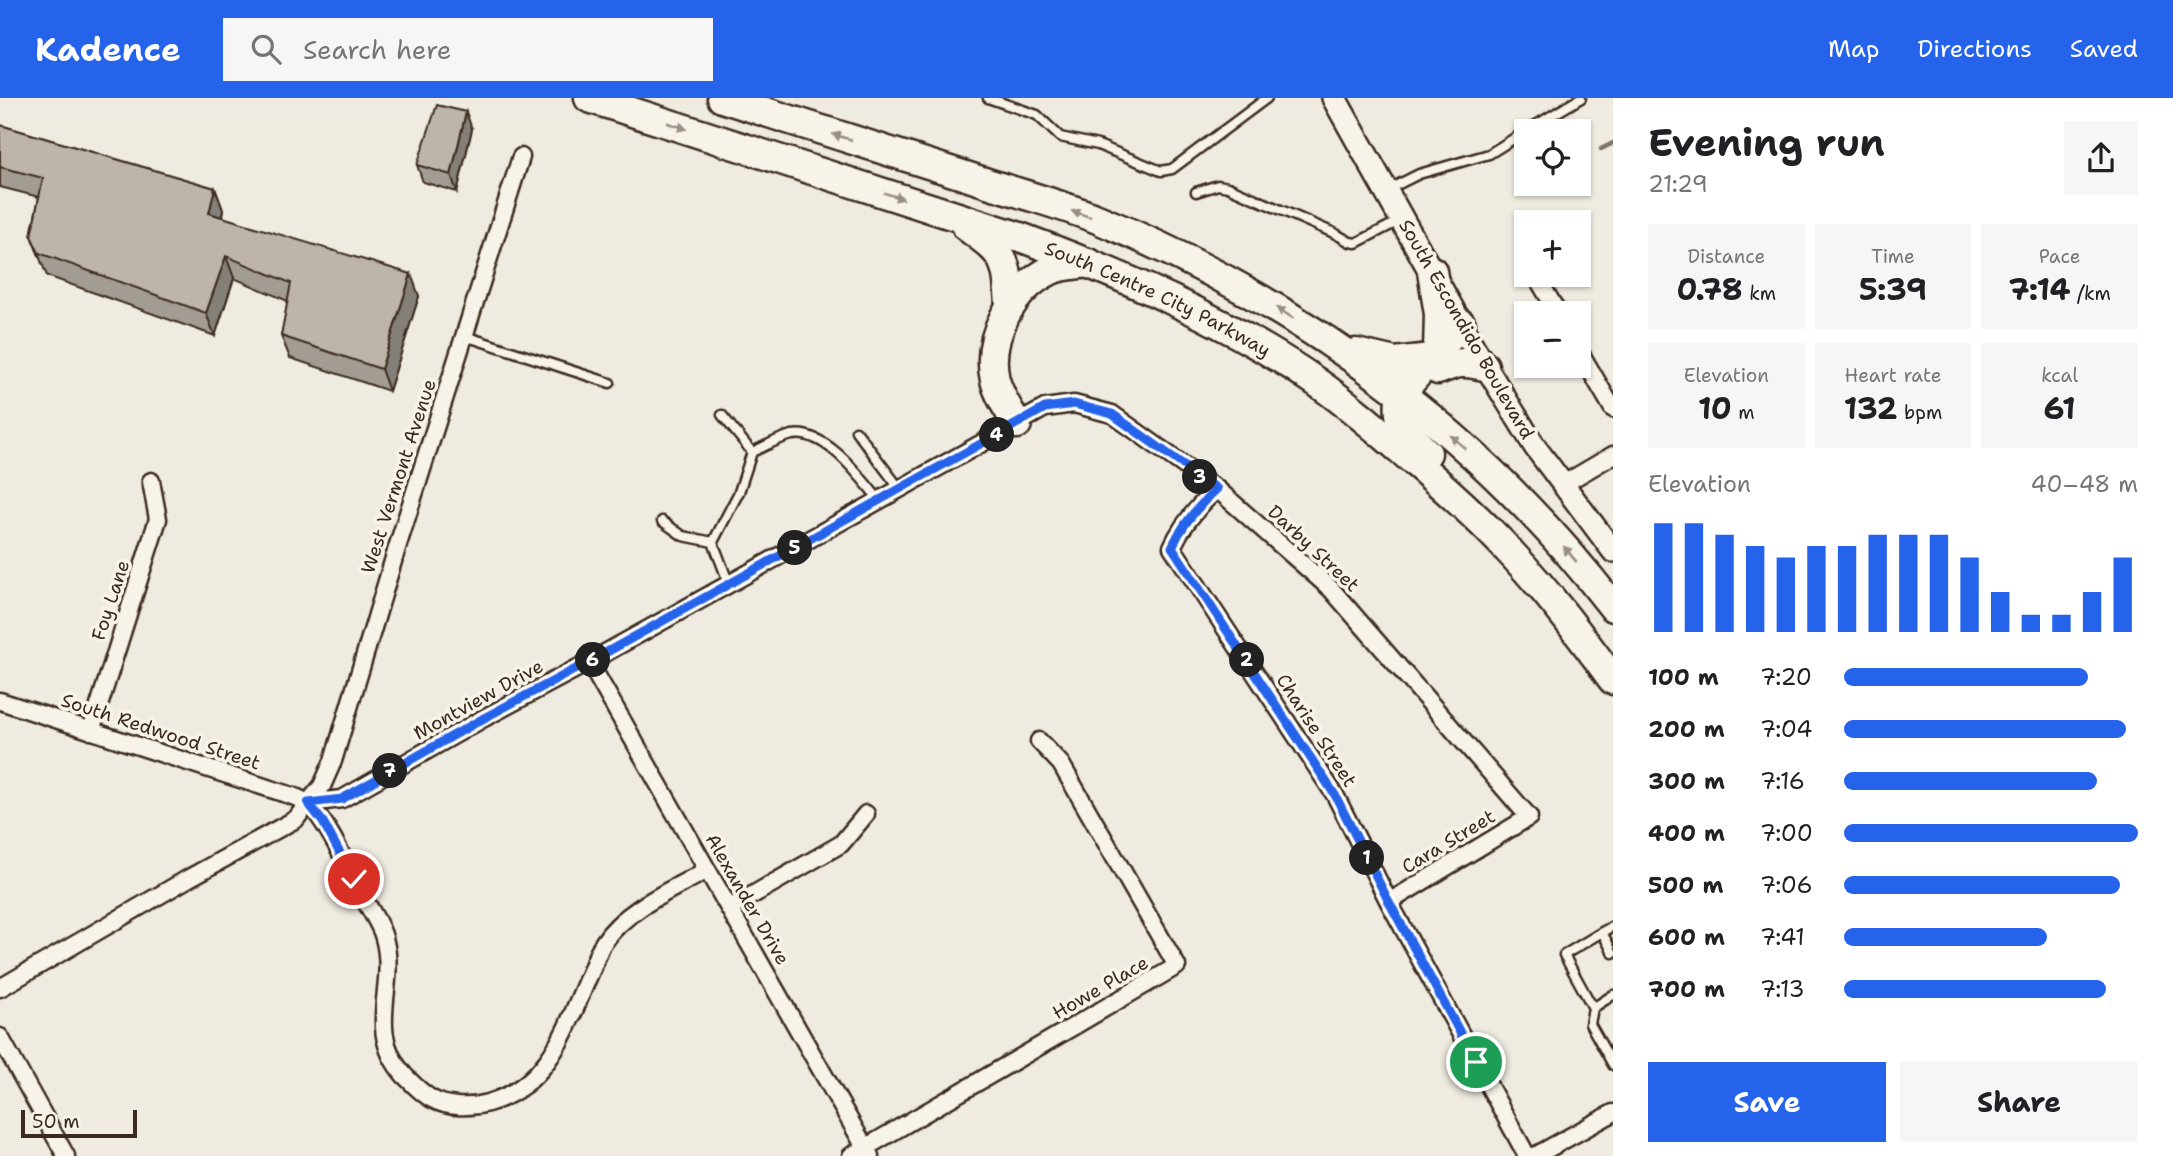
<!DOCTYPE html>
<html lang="en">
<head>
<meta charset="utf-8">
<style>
	:root { --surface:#fff; --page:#f6f6f6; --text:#202124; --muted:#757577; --accent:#2563eb }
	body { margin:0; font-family:"Shantell Sans",sans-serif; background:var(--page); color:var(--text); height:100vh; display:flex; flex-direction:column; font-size:26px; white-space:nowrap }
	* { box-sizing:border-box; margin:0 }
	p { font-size:23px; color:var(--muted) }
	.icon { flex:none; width:38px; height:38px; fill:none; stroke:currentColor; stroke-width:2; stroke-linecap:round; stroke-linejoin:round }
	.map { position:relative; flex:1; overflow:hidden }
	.side { display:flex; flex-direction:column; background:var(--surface); width:560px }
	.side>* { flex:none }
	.fabs { position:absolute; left:1514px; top:21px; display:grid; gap:14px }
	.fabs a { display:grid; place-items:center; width:77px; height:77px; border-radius:0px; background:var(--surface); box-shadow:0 2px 5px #0004; font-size:35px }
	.scale { position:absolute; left:21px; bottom:18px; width:116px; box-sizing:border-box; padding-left:7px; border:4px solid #3b2a1e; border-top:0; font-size:19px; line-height:24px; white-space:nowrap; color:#3b2a1e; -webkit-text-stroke:5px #f7f3e8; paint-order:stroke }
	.pin { position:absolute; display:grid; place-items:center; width:60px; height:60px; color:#fff; margin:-30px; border:4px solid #fff; border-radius:50%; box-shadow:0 2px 7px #0007 }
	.km { position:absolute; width:35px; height:35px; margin:-18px; border-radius:50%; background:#222; color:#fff; font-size:19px; line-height:35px; text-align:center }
	.round { display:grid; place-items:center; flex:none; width:74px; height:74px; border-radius:0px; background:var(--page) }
	.head { display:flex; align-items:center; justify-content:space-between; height:119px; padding:0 35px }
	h1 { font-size:38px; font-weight:700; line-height:52px }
	.metrics { display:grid; grid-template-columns:repeat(3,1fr); gap:10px; height:119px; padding:7px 35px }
	.metrics div { display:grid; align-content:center; border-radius:0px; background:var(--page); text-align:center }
	.metrics b { font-size:30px; font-weight:700 }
	.metrics small { font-size:19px; font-weight:400 }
	.metrics p { font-size:19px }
	.chart { height:196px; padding:14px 35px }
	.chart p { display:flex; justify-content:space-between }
	.chart svg { width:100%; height:126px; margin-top:7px; stroke:var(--accent); stroke-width:6 }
	.button { display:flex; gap:14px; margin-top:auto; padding:14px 35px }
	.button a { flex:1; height:80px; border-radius:0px; background:var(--accent); color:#fff; font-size:28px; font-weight:700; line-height:80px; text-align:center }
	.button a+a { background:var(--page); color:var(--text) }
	ul { padding:0 35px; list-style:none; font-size:23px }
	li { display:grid; grid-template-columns:112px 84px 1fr; align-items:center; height:52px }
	li i { height:18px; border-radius:9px; background:var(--accent) }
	header { display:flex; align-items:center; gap:42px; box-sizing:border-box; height:98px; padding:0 35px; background:var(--accent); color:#fff }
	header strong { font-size:33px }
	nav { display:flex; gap:38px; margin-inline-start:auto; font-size:24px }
	.search { width:490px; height:63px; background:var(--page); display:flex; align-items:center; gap:18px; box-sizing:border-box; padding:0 24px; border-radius:0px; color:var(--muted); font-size:26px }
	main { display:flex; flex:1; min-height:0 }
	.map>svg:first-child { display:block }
</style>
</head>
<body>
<header>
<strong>Kadence</strong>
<div class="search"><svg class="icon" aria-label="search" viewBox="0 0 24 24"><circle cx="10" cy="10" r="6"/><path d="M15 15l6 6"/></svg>Search here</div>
<nav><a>Map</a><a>Directions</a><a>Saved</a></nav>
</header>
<main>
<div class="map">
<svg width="1613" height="1058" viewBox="0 0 1613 1058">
	<rect width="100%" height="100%" fill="#efebe0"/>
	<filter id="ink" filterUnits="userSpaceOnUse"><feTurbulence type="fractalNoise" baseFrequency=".0143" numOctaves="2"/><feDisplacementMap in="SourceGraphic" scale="14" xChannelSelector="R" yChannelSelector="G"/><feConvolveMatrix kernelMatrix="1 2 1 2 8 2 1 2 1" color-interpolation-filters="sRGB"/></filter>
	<g filter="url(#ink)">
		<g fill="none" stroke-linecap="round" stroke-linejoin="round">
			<path stroke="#7e7266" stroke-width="4.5" d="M1601,51l12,-6"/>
			<defs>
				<path id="service" d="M988,0l49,17 23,22 38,8 63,26 11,-2 95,-71
					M1526,33l55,-33
					M1387,92l32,-16 70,-20 37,-23
					M1196,94l22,-7 10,2 106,46 16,9 6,1 45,-23
					M465,238l145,47
					M722,317l30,37 -13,40 -26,50 16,42
					M856,333l44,58
					M752,354c12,-5 27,-14 40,-17 34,-6 69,43 88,66
					M662,423l21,15 30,6
					M1613,828l-11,6 11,21
					M1613,897l-20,13 -3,16 23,41
					M1593,910l-29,-53 38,-23"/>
				<path id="minor" d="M1537,177l2,6 19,32
					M1578,251l35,60
					M1562,387l51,-30
					M1217,391c-19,17 -34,34 -45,58l163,248 54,107 138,254
					M589,564l281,494
					M0,603l280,91c9,3 22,6 29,13 20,18 42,70 56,95 6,12 16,25 19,38 14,49 -20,91 20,137 9,9 17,18 28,24 16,9 38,9 56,4 64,-18 79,-79 103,-132 4,-9 7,-21 13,-29 21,-33 70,-53 103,-72
					M91,633l67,-212 -7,-38
					M308,705l14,-17 11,-25 64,-213 124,-391
					M730,810l111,-64 25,-30
					M0,890l189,-110 107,-59 12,-16 34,-4 142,-81 105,-56 456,-254 29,-4 38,10 105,75 114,100 198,228 -140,85
					M0,939l66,119
					M851,1058l326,-190 -116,-202 -22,-23
					M1535,1058l78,-43"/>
				<path id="tertiary" d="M1467,238l68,111 78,104"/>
				<path id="secondary" d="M1334,0l133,238"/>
				<g id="trunk">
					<path id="s1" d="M589,0l431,139c102,38 205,82 295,144 33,23 64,50 95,77 35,30 69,60 100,94 38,40 71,84 103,128"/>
					<path d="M722,0c82,26 164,53 247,79 41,14 85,25 126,41 205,84 382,213 518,389"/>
					<path d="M967,129c38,28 40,31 43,78"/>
					<path d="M1432,173l7,43 -1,37"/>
					<path d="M1356,255l39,9 36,-4"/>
					<path d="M1438,272c20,-8 26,-9 46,-4"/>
					<path d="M1017,326c-8,-14 -18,-28 -22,-44 -10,-43 18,-92 56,-110 11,-5 26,-5 38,-7"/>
					<path d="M1427,355c-20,-20 -32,-29 -26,-60l60,-69"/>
				</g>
			</defs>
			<use href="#service" stroke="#3b2a1e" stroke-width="13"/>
			<use href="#minor" stroke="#3b2a1e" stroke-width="21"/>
			<use href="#tertiary" stroke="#3b2a1e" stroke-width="26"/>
			<use href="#secondary" stroke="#3b2a1e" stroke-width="28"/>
			<use href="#trunk" stroke="#3b2a1e" stroke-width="33"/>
			<use href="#service" stroke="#f7f3e8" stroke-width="8"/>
			<use href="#minor" stroke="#f7f3e8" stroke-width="16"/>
			<use href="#tertiary" stroke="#f7f3e8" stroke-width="21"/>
			<use href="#secondary" stroke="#f7f3e8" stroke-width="23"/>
			<use href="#trunk" stroke="#f7f3e8" stroke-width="28"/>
		</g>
		<path fill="#a39c92" stroke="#3b2a1e" stroke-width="2" d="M0,27l215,63 8,22 -1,7 197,79 -30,95 -99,-33 -9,-22 7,-35 -54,-23 -19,58 -168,-60 -16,-40 8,-39 -39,-10z
			M472,31l-15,63 -34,-10 -6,-17z"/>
		<path fill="#847f77" stroke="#3b2a1e" stroke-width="2" d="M466,14l6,17 -15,63 -6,-17z
			M215,90l8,22 -5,25 -9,-22z
			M226,158l8,22 -19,58 -9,-23z
			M411,176l8,22 -30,95 -8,-22z"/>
		<path fill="#bdb5aa" stroke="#3b2a1e" stroke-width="2" d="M437,7l29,7 -15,63 -34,-10z
			M0,27l215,63 -6,25 202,61 -30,95 -100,-33 10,-53 -65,-27 -20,57 -167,-60 -8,-17 12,-58 -43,-11z"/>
		<defs><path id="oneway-solid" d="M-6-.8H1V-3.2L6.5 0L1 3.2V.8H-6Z" transform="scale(1.75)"/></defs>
		<g fill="#998e83">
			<use href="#oneway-solid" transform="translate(677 28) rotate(18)"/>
			<use href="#oneway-solid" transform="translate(842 39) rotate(-162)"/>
			<use href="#oneway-solid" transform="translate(894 98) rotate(18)"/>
			<use href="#oneway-solid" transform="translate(1081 116) rotate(-162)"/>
			<use href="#oneway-solid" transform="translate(1285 215) rotate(-148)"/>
			<use href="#oneway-solid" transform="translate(1458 344) rotate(-139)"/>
			<use href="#oneway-solid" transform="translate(1570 456) rotate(-129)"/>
		</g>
	</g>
	<g fill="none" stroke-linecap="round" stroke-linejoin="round" filter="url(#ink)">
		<defs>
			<path id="route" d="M354,781l-31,-57 -15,-19 34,-4 142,-81 105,-56 456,-254 29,-4 38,10 105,75c-19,17 -34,34 -45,58l163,248 54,107 87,160"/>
		</defs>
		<use href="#route" stroke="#fff" stroke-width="14"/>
		<use href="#route" stroke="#2563eb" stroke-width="9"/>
	</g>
	<g text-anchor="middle" stroke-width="7" stroke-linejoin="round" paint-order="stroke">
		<g font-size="19" fill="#3b2a1e" stroke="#f7f3e8">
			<text dy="7" stroke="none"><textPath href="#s1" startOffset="604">South Centre City Parkway</textPath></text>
			<text transform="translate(1467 231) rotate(60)" y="7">South Escondido Boulevard</text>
			<text transform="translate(398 378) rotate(-72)" y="7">West Vermont Avenue</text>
			<text transform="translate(1314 450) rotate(43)" y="7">Darby Street</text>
			<text transform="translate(110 502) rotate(-72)" y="7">Foy Lane</text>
			<text transform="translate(478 601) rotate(-29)" y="7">Montview Drive</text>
			<text transform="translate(1317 632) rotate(57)" y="7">Charise Street</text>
			<text transform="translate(161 633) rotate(18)" y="7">South Redwood Street</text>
			<text transform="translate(1448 743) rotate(-31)" y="7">Cara Street</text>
			<text transform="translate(748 801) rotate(60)" y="7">Alexander Drive</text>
			<text transform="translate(1100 889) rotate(-30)" y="7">Howe Place</text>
		</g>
	</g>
</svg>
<div class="fabs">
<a><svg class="icon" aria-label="locate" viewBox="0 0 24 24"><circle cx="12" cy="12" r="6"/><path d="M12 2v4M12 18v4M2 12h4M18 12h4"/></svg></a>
<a>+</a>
<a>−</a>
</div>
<div class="scale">50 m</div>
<div class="pin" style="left:1476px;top:964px;background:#1e9e55"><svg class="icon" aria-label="arrive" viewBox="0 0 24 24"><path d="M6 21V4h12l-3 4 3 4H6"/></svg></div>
<div class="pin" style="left:354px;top:781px;background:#d93025"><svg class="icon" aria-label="check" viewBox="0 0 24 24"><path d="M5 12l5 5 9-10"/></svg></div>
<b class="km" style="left:1367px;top:760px">1</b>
<b class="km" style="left:1247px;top:562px">2</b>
<b class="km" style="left:1200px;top:379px">3</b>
<b class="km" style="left:997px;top:337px">4</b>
<b class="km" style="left:795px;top:450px">5</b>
<b class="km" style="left:593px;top:562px">6</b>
<b class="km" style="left:390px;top:673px">7</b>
</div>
<section class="side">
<div class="head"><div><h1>Evening run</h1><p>21:29</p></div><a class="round"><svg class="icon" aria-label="share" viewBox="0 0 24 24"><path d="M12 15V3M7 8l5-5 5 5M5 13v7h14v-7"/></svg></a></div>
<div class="metrics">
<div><p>Distance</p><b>0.78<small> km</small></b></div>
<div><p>Time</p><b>5:39</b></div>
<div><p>Pace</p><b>7:14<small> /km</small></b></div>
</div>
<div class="metrics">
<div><p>Elevation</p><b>10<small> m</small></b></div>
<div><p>Heart rate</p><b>132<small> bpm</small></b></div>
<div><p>kcal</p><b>61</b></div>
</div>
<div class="chart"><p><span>Elevation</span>40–48 m</p>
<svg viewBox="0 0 160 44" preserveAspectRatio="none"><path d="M5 44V6M15 44V6M25 44V10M35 44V14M45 44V18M55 44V14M65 44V14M75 44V10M85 44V10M95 44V10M105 44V18M115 44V30M125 44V38M135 44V38M145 44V30M155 44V18"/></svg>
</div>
<ul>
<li><b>100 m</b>7:20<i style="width:83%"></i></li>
<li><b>200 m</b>7:04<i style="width:96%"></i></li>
<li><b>300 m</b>7:16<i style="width:86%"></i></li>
<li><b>400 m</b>7:00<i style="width:100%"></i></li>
<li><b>500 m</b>7:06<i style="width:94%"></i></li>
<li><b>600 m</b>7:41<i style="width:69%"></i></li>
<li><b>700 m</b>7:13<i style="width:89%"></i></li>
</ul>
<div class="button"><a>Save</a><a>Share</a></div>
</section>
</main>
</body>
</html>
